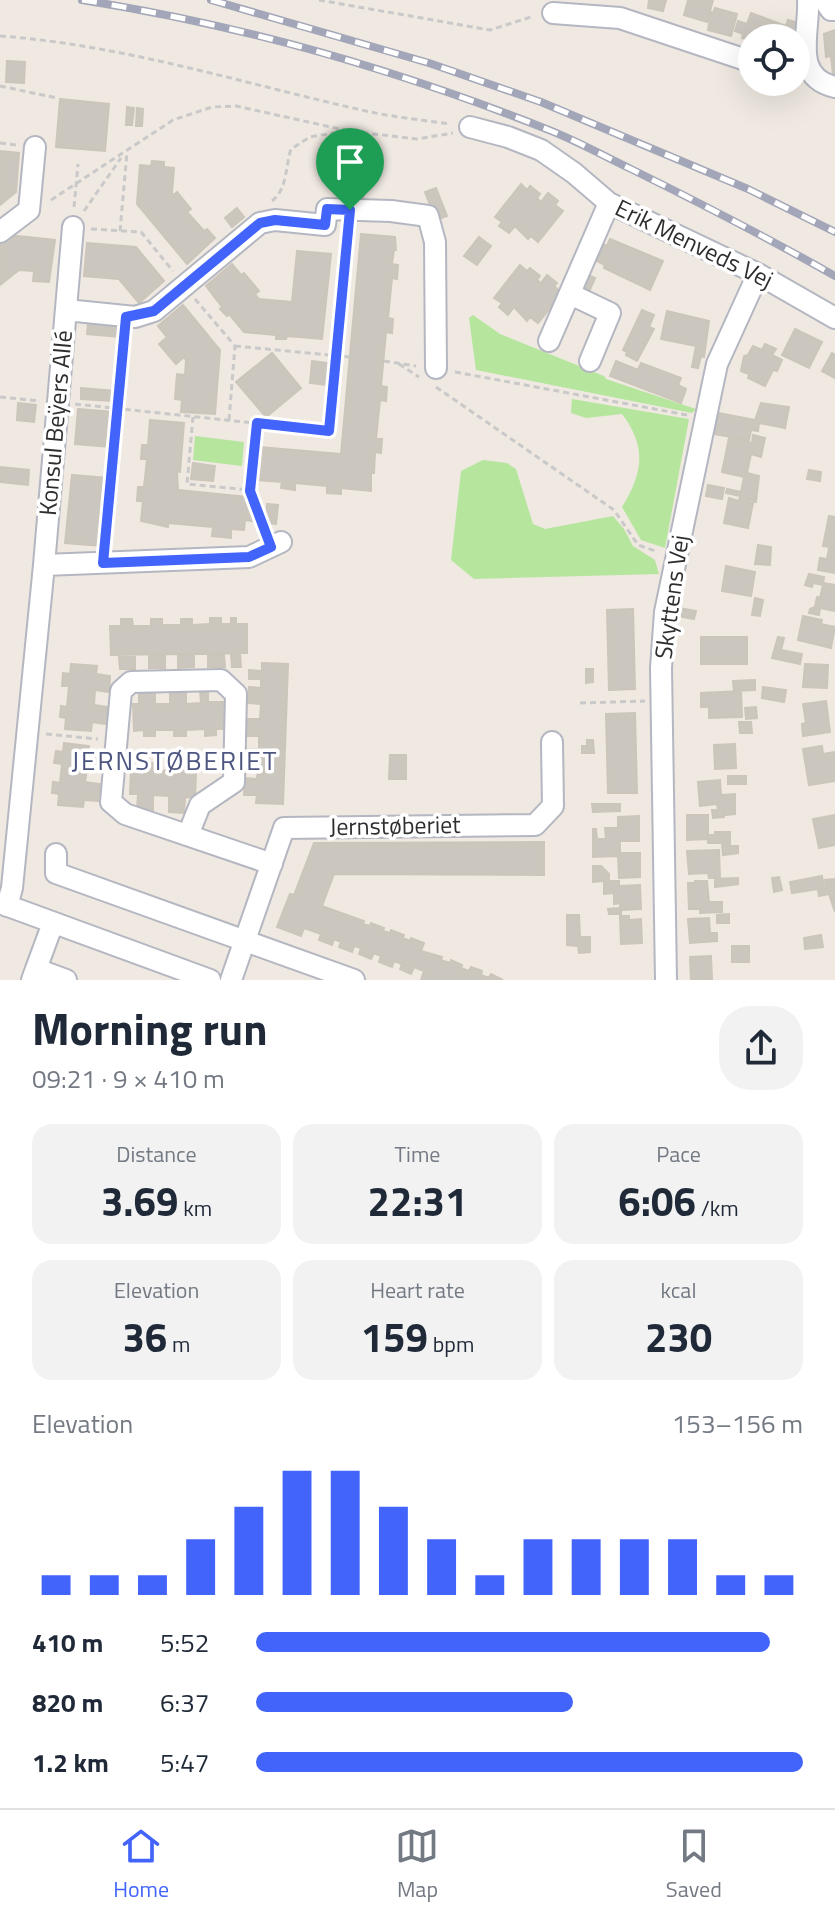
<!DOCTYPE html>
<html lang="en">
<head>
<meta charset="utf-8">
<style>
	:root { --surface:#fff; --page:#f2f2f3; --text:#1f2937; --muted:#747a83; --line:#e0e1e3; --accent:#4264fb }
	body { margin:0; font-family:"Titillium Web",sans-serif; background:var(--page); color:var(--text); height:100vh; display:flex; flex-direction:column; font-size:30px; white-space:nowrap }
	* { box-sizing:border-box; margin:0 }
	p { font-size:26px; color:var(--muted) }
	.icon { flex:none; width:44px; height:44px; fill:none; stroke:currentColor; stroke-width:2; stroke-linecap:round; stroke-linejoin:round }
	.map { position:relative; height:980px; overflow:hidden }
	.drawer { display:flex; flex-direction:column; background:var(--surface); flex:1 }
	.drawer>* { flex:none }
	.fabs { position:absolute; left:738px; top:24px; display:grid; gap:16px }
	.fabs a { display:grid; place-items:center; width:72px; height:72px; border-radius:50%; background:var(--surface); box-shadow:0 8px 32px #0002; font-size:40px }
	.pin { position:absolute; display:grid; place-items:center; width:68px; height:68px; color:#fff; margin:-82px -34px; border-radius:50% 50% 50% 0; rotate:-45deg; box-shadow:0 0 8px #0007 }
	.pin .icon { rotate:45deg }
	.round { display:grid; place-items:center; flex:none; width:84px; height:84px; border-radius:32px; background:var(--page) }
	.head { display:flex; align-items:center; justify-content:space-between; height:136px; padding:0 32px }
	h1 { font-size:44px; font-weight:700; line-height:60px }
	.figures { display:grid; grid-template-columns:repeat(3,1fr); gap:12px; height:136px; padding:8px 32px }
	.figures div { display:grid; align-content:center; border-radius:20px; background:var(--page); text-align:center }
	.figures b { font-size:40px; font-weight:700 }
	.figures small { font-size:22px; font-weight:400 }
	.figures p { font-size:22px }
	.chart { height:224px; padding:16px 32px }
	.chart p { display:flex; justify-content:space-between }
	.chart svg { width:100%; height:144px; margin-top:8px; stroke:var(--accent); stroke-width:6 }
	ul { padding:0 32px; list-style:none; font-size:26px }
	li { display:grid; grid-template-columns:128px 96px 1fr; align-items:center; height:60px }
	li i { height:20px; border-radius:10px; background:var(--accent) }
	.dock { display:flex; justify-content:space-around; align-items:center; height:112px; border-top:2px solid var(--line); background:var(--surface); font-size:22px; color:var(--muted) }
	.dock a { display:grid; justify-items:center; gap:4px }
	.dock .current { color:var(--accent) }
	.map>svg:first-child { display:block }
</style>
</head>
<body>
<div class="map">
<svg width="835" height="980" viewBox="0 0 835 980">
	<rect width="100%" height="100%" fill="#efe9e1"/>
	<path fill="#b6e59e" d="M473,315l27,19 104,42 2,3 90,30 -4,4 -216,-43 -7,-52z
		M572,399l117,20 -24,129 -24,-8 -19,-33c21,-34 25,-60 0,-93l-36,4 -15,-5z
		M195,436l49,6 -2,24 -49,-6z
		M483,460l24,3 9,6 17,55 12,5 68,-13 11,13 9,17 22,14 4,14 -185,5 -23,-19 10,-89z"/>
	<path fill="#cbc7bf" stroke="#cbc5ba" stroke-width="2" d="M649,0h17l-3,11 -15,-3z
		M688,0h25l-6,22 -23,-7z
		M715,8l22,6 -6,22 -23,-6 3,-18 2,1z
		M751,13l33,12 -4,13h-28v3l-10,-3 1,-4 -8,-3 3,-10 9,3z
		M788,20l14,4 -6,14h-14z
		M835,30v45h-2l-2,-19 -5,1 -2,-23z
		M7,61l18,1 -1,21 -18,-1z
		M60,99l49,5 -4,47 -49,-4z
		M127,107l7,1 -2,17h-6z
		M137,108l6,1 -1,17h-6z
		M0,151l19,2 -3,39 -16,13z
		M152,161l12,1v5l10,1 -2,25 2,2 3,-3 14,17 -4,3 17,19 3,-2 8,9 -28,26 -50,-60 3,-39 11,1z
		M357,168l9,1 -3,30 -10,-1z
		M521,184l6,6 3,-4 10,8 -3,4 4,4 7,-9 10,8 -3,4 8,6 -25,31 -7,-6 -3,3 -13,-13 -6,7 -10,-7 3,-4 -7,-5z
		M436,188l11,28 -11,4 -11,-28z
		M237,208l7,9 -12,10 -7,-9z
		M361,234l34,3 1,13h-2l-2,14 6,1 -1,14 -5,-1 -4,40 5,1 -1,14 -6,-1 -5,54 6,1 -1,14 -6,-1 -4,39h6l-1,14 -6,-1 -1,21h-3v18l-30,-3v6l-14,-1v-7l-32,-3v7l-14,-2 1,-6 -25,-2 3,-33 81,7z
		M8,235l47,5 -6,42 -16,-1 1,-10 -15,-1 -19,15v-44z
		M479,237l12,9 -14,19 -13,-9z
		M610,239l53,22 -13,29 -46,-22 1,-3 -12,-6 8,-16 6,3z
		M87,243l49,4 28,34 -25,22 -20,-24 -35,-3z
		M297,251l34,3 -9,85 -35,-3 -1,3h-10v-4l-32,-3 -15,-18 -2,2 -7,-7 2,-2 -16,-21 26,-22 9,11 3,-2 15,18 -4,3 4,5 33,3z
		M520,265l7,6 3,-3 10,8 -3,4 4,3 6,-8 10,8 -3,3 8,7 -24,30 -8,-6 -3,4 -13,-14 -6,8 -9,-8 3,-4 -8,-5z
		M588,275l7,3 -6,14 -7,-3z
		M183,305l37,45 -5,64 -34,-2 1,-12 -7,-1 2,-25 8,1 1,-15 -2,-3 -8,7 -17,-20 8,-7 -9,-11z
		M642,310l12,5 -5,12 5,2 -17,32 -11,-6 1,-3 -4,-2z
		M667,311l42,10 -5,36 -3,-1 -3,12 -6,-1 4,-21 -35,-7z
		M88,323l33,3 -1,11 -33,-3z
		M795,329l27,13 -13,26 -27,-13z
		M765,344l11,5 -4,6 10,5 -5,11 -4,-1 -8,16 -17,-8 1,-4 -8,-3 3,-15 4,-1 5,-9 9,4z
		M272,353l29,35 -35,29 -30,-35z
		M832,353l3,2v23l-13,-7z
		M312,361l16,2 -2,22 -16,-2z
		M616,361l22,9 3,-7 40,15 -3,7 8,4 -5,14 -71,-27z
		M81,388l34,3 -1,10 -33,-2z
		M18,403l18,2 -2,17 -17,-2z
		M761,403l28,4 -4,21 -26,-5 -1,8 -7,-1 -2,10 -35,-6 4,-21 37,7z
		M78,409l36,3 -3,35 -36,-3z
		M150,420l34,3 -4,49 -3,-1 1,19 69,7v10h6l-1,14 -7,-1 -1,10 -13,-1v9l-19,-2 1,-9 -45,-4v4l-27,-6 2,-20h-6l1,-14h6l3,-28h-6l1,-14h6z
		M753,435l12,3 -4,19 -10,-3 -4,19 12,3 -3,26 -6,-2 -1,3h4l-5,25 -24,-5 5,-25 10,3 1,-5 -14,-3 1,-4 14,3 3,-15 -22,-5 7,-34 23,5z
		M193,463l22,3 -2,15 -22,-2z
		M0,467l29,3 -1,15 -28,-3z
		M809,470l12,2 -1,9 -13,-2z
		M72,475l36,3 -6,68 -37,-3z
		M708,485l16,3 -2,11 -16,-3z
		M267,504l11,1 -2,19 -10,-1z
		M829,516l6,1v31l-12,-2z
		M758,545l13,2 -1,18 -15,-1z
		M829,548l6,2v23l-17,-3 2,-12 7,1z
		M726,566l29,6 -4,24 -29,-5z
		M809,574l15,3 -1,6 12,2v26l-15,-3 -1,7 -10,-2 1,-4 5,-2 2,-10 3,1 3,-13 -10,-2 -1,4 -7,-2z
		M755,598l8,2 -3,16 -8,-1z
		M679,608l17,3 -2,8 -17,-3z
		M633,609l2,80 -26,1 -2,-80z
		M803,616l19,4 -1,4 14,3 -4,21 -33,-8z
		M210,618h11v6h10v-6h5v6h11v29l-136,2 -1,-29h11v-7h11l1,7h18v-7h11v6h19v-6h11v6l18,-1z
		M701,637h46v27h-46z
		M778,637l6,1 -3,12 21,4 -2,10 -28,-6z
		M231,654h9l1,13h-9z
		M194,655v12l-16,1v-12z
		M208,655h16l1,12h-17z
		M135,656v13h-15l-1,-12z
		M149,656h16v12h-16z
		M262,663l26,1 -5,140 -27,-1 1,-8h-13l1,-17 12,1 1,-13h-12v-17h13v-13h-12l1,-17h12l1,-15 -13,-1 1,-16 12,1v-9h-12v-9l13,1z
		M71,664l26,2 -1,8 14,2 -1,16 -14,-2 -1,15 14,2 -2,17 -14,-2 -1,9 -26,-2 1,-11 -6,-1 1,-11 6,1 2,-21h-7l1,-13 7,1z
		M805,664l23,1 -1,23 -24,-1z
		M586,669h7v13l-7,1z
		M755,680v10l-21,1 -1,-10z
		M763,687l23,3 -2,12 -22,-4z
		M200,690h8v12h18l1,27h-11v6l-11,1v-7l-19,1v6h-12v-6h-19v6h-11v-6l-10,1 -1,-27h6v-12l16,-1v13h15v-12l16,-1v13l15,-1z
		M741,691l1,26 -33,1v-11h-8v-14z
		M826,701l4,31 -27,4 -1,-12 4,-1 -3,-19z
		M756,707l1,11 -11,1 -1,-11z
		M635,713l2,80h-29l-2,-79z
		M739,722h12l1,11h-12z
		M587,740h6l1,13h-12v-7h5z
		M64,743l25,3 -1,6 15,1 -1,18 -15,-2 -2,13 15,2 -2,17 -14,-1 -1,7 -25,-2 1,-11 -7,-1 1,-11 7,1 2,-19 -8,-1 2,-12 7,1z
		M735,744l1,24 -21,1 -1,-24z
		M822,746l1,8 12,-2v29l-26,4 -6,-36z
		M390,755h16v24h-17z
		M143,763h11v7l20,1v-7h12v7l10,1 -1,26 -10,-1 -1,16 -15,-1v-16l-16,-1v16l-16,-1 1,-16h-8l1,-25h11z
		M728,776h18v8h-18z
		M720,780l1,15 14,-1v20l-9,1 -2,-7v9l-11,1 -1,-8h6l-1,-6 -17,2 -2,-24z
		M592,804h28v7l-27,1z
		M687,815h21v20h7v-3h15v14h8v7l-15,2 -1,-12h-14v-4l-21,1z
		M835,815v30l-16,3 -6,-29z
		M639,816v25h-19v12h20v24l-21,1 -1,-22 -25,1v-28h3l1,10h9l-1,-11h13v-11z
		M544,842v33l-210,-1 -12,32 42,15 -1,3 7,2 1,-3 13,5 -1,3 7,2 1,-3 13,5 -1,3 7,3 1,-3 13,5 -3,8 21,6 -1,3 9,3 1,-3 11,5 -1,3 8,3 2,-4 11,4 -1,4 8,3 2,-4 12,6h-82l3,-9 -10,-4 -3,7 -11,-5 2,-5 -8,-3 -2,6 -13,-5 2,-6 -7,-3 -3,6 -12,-5 2,-6 -7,-2 -2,6 -13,-5 2,-5 -7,-3 -2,6 -13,-5 2,-6 -17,-6 -3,8 -24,-9 13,-33 4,1 20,-52z
		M719,850l1,28h-11l-1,-5 -19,1 -2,-23z
		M593,866h8l8,8v7h10v5l21,-1 1,24 -20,1v4h-12l-1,-5 12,-1v-5l-6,1v-11l-10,1v-13l-11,1z
		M822,876l2,13h2l-1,-9 10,-1v33l-6,-18 -10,2 -1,-7 -26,4 -2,-11z
		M779,877l3,13 -8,2 -2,-14z
		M738,878v6l-23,3v-8z
		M695,881h12l2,21h13v10l-22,1v-4h-11l-1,-26h7z
		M729,914v9h-12v-8z
		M567,915h12l1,22h10v15l-11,1 -1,-7 -11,-1z
		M620,916h9v4l12,-1 1,24 -21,1z
		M709,918l1,15h7v8l-27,2 -2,-24z
		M821,935l2,12 -18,2 -1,-11z
		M732,946h17v16h-17z
		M711,956l1,23 -21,1 -1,-23z"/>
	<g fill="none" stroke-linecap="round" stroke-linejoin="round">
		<defs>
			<path id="minor" d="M808,0c2,32 -17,77 27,87
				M824,0l7,10h4
				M553,13l67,5 132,44
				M470,127l38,10 33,13 33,23 35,30 149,71 77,44
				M0,232l29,-22 6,-63
				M570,294l40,19 -20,48
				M66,310l69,7 19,-6 106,-88 15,-3 50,5 2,-16 64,2 37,5 7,26 1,126
				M549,341l60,-138
				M44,565l205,-8 32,-15
				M188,835l12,-30 34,-23 2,-88 -15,-14 -90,2 -10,9 -10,111 14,12 147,50
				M56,854v19l298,107
				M0,903l210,77
				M7,906l5,-18 32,-323 29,-338
				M36,969l17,-46
				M32,980l4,-11 30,11
				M231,980l53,-152 251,-3 18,-19 -1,-64
				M666,980l-5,-312 4,-56 52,-248 41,-90"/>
		</defs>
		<use href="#minor" stroke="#b4b7c1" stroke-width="24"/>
		<path stroke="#c9c9c9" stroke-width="3" stroke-dasharray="6 4" stroke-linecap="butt" d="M319,0l171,30 44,-14
			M0,36c124,9 245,48 366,75 27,6 56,9 84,13
			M0,86l57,12
			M0,143l16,2
			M352,192l6,-60
			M51,200l122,-80 39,-13 24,-1 113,25 68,8 36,-6
			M272,201c16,-13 13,-34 19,-52l19,-12 35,-6
			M74,207l4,-43
			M84,211l37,-53
			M91,229l50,3 32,39
			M120,231l7,-79
			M195,299l40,47 -6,74
			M235,346l115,11
			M384,361l32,5
			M399,364l20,13
			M455,372l232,43
			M436,387l178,123 24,35 20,7
			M0,397l40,4
			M75,404l254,27 19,-204
			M193,417l-6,67 63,6
			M257,423l-7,68 14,37
			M105,544l19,-208
			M580,703l65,-2
			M46,734l52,5"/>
		<use href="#minor" stroke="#fff" stroke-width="20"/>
		<defs>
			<path id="rail" d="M82,0c160,25 316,70 467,130 28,11 55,26 82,39 69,34 137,69 204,107
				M211,0l218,63 112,39 207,87 87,43"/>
		</defs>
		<use href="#rail" stroke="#a3a6b8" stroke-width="8"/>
		<use href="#rail" stroke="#fff" stroke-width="5" stroke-dasharray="15" stroke-linecap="butt"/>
	</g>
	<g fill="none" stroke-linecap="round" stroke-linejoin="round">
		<defs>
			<path id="route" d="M327,209l23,1 -21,221 -72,-8 -7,68 21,56 -22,10 -146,6 23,-246 28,-6 106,-88 15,-3 50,5z"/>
		</defs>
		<use href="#route" stroke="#fff" stroke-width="16"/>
		<use href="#route" stroke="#4264fb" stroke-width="10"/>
	</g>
	<g text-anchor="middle" stroke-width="7" stroke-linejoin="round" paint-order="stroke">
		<g font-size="24" fill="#2e2e2e" stroke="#fff">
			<text transform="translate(694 244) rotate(26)" y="8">Erik Menveds Vej</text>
			<text transform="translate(56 423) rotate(-85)" y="8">Konsul Beÿers Allé</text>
			<text transform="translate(672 597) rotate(-82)" y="8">Skyttens Vej</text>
			<text transform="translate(395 826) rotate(-1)" y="8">Jernstøberiet</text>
		</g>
		<g font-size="26" letter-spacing="2" fill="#4d5680" stroke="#fff">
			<text x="175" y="770">JERNSTØBERIET</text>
		</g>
	</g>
</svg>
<div class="fabs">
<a><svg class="icon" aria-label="locate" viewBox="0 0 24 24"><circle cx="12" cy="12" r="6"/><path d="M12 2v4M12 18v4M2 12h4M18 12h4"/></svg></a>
</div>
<div class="pin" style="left:350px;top:210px;background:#1e9e55"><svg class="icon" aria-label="arrive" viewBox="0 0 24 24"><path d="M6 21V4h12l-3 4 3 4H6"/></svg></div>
</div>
<section class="drawer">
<div class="head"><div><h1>Morning run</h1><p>09:21 · 9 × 410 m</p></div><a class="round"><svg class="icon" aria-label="share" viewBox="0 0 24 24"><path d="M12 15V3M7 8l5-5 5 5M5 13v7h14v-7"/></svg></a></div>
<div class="figures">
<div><p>Distance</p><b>3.69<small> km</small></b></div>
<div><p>Time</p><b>22:31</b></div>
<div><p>Pace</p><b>6:06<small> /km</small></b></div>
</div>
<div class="figures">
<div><p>Elevation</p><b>36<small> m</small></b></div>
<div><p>Heart rate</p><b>159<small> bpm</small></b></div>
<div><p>kcal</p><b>230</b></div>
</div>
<div class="chart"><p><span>Elevation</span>153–156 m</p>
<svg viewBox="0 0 160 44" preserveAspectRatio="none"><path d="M5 44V38M15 44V38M25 44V38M35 44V27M45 44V17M55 44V6M65 44V6M75 44V17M85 44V27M95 44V38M105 44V27M115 44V27M125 44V27M135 44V27M145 44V38M155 44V38"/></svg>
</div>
<ul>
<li><b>410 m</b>5:52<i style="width:94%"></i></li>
<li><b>820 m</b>6:37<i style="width:58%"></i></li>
<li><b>1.2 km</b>5:47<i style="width:100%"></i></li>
</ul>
</section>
<nav class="dock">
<a class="current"><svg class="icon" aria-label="home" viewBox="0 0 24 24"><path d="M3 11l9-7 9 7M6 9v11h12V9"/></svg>Home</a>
<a><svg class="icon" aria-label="map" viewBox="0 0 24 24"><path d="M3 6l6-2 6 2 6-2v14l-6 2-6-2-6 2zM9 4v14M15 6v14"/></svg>Map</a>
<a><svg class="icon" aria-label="saved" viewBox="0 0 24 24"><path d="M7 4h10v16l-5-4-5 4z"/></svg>Saved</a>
</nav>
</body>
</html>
